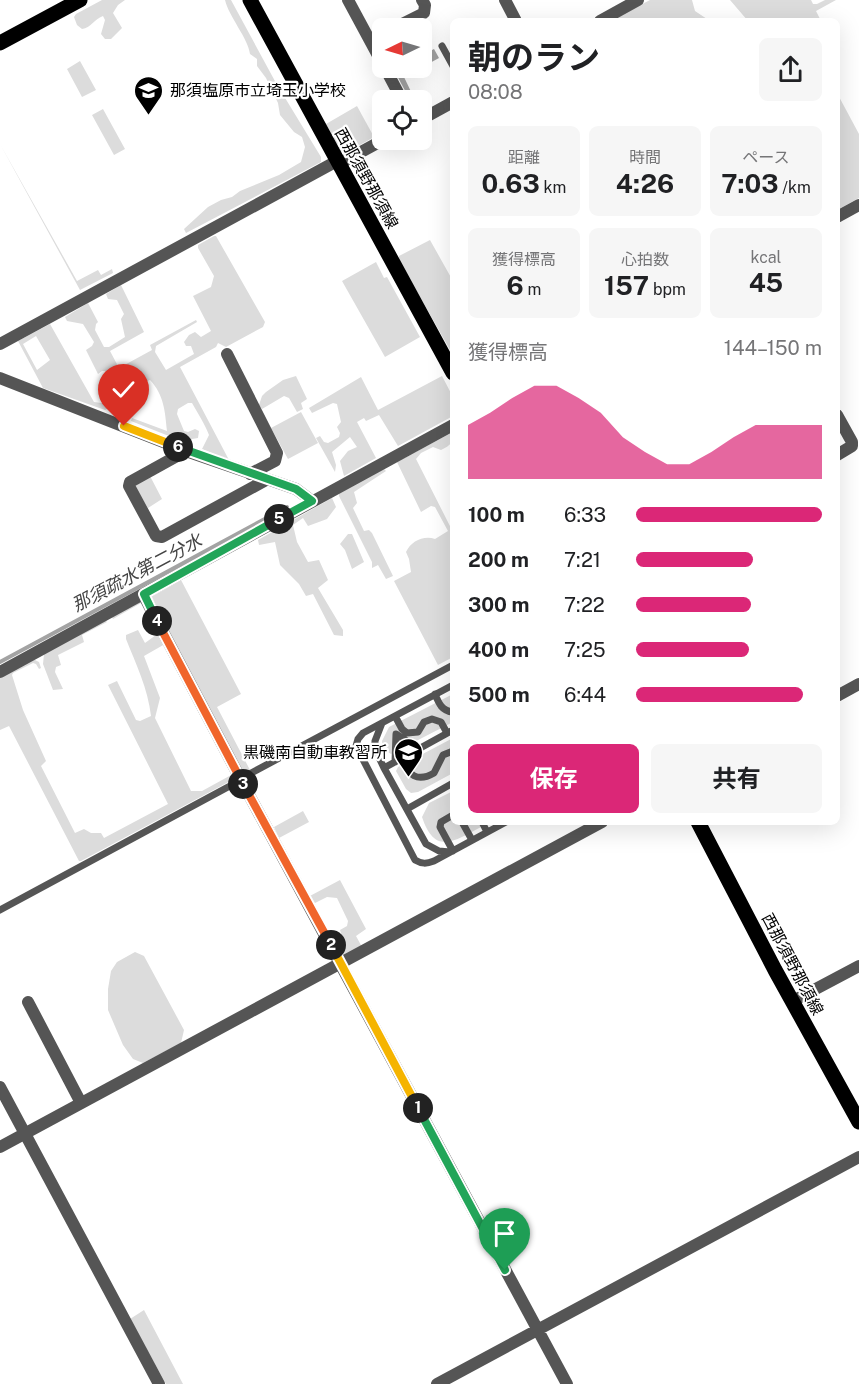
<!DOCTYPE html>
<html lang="ja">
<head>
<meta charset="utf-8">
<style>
	:root { --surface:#fff; --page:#f6f6f6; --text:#202124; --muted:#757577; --accent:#db2777 }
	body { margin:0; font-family:"Public Sans","Noto Sans JP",sans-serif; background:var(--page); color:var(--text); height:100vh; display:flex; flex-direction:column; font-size:22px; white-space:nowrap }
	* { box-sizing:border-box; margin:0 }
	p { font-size:20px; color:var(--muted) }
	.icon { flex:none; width:33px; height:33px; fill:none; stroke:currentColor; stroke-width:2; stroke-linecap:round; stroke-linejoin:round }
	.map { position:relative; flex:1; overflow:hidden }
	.side { position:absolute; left:450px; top:18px; width:390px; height:807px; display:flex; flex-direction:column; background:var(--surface); border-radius:9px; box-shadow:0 6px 24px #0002 }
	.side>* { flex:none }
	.needle { width:39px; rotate:265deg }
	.tools { position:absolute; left:372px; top:18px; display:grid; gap:12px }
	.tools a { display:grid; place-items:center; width:60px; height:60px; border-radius:9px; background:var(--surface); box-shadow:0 6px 24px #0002; font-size:30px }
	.pin { position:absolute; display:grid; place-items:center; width:51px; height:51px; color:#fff; margin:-62px -26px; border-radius:50% 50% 50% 0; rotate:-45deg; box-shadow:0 0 6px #0007 }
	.pin .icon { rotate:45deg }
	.km { position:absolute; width:30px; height:30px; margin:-15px; border-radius:50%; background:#222; color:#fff; font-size:16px; line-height:30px; text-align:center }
	.round { display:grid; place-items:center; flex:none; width:63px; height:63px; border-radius:9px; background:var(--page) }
	.head { display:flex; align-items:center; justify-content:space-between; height:102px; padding:0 18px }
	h1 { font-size:33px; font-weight:700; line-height:45px }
	.metrics { display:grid; grid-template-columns:repeat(3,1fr); gap:9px; height:102px; padding:6px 18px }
	.metrics div { display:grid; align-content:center; border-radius:9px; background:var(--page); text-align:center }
	.metrics b { font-size:26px; font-weight:700 }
	.metrics small { font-size:16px; font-weight:400 }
	.metrics p { font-size:16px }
	.chart { height:168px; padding:12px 18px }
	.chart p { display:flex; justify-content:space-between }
	.chart svg { width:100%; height:108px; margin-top:6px; fill:var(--accent); opacity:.7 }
	.cta { display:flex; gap:12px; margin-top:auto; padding:12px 18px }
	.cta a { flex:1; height:69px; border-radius:9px; background:var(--accent); color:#fff; font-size:24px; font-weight:700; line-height:69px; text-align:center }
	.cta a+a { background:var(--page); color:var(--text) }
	ul { padding:0 18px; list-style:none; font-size:20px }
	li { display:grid; grid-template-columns:96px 72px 1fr; align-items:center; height:45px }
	li i { height:15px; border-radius:8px; background:var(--accent) }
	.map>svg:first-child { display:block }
</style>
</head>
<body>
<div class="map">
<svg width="859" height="1384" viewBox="0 0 859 1384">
	<rect width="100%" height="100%" fill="#fff"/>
	<path fill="#dcdcdc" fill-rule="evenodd" d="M102,0h23l-7,5 -5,8 9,15 -11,11h-6l-4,-5 4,-14 -2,-4c-9,3 -12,12 -21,13l-5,-4 -3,-8 2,-3z
		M225,0h6l45,83 45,74v5l-135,71 -2,-4 24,-22 13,-7 11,-3 8,-6 39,-16 22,-13 4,-15 -3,-10 -8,-5 -14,-17 -2,-12 -12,-25 -9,-12v-7l-7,-5c-2,-16 -21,-37 -25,-54z
		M650,0h42l3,11 15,10h-100z
		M730,0h81l2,4h4l8,-4h11l-20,11 4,8 -4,2h-68z
		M80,61l16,29 -14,7 -15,-28z
		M837,93l22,41v64l-22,12z
		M357,106l17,31 -28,16 -5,-1 -15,-28z
		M103,109l22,40 -11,6 -22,-40z
		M0,144l77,137 21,-11 3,5 11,-6 1,4 -33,17z
		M214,236h2l49,86 -2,5 -37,20 -8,-4 -2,4 -36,20 49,93 -27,-11 7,-14c-4,-11 -11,-21 -17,-32h-4l-10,6 -1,5 7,17 4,1 7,-3 4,2 -1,7 -6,1 -3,5 -58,-23 1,-3 35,13c-2,-20 -3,-36 -17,-51l-6,2 -6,7h-5l-7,-7 -10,6 -9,-17h-5l-4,3 -12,-24 6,-4 2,-4 -11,-18 -16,-3 -2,-4 23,-14 10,19 -2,2 -1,6 9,17h5l16,-10 -4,-18 3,-5 -7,-14 -9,-1 -2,-5 15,-9 23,47 -34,19 9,17 33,-18 -2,-5 46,-25 1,2 -41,24 -1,6 11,18 28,-16 -3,-8h-5l-2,-4 5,-7 6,-3 6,5 10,-6 -18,-35 18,-9 3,-11 -16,-28v-3z
		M430,240l23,41v74l-54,-95v-4z
		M376,262l8,16 3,-1 33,60 -35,20 -43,-76z
		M50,324l44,78 15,2 11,-6 2,3 -17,9 -62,-22 -25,-47zM36,336l14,24 -13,10 -14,-26z
		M296,376l11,23 -6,4 2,6 -6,3 -8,-14 -5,-2 -22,13 -3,-4 3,-9 4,-4 17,-12z
		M442,376l11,21v19l-55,30 -19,-31 -13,6 -2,-3 -7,4 19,36 -32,18 -4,-15 8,-10 9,-4 -7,-10 -18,15 4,13 -1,7 -19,-34 4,-2 4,6 4,1 11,-6 1,-4 -3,-6 4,-5 -4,-18 -4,-1 -21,10 -3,-5 52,-31 17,33z
		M301,412l17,31 -30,16 -17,-31z
		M453,432c0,11 -2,13 -12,18l-8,-3 -12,6 -5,6 37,73v125l-15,8 -44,-84 17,-9 -2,-13 -3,-7c5,-11 18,-17 29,-13l13,-8 -13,-24 -4,-1 -10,6 -24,-50z
		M384,469l2,2 -32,21 3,11 -4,5 11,23 5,-1 3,3 21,43 -7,3 -8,-14 -6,3v-6l-33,-66v-4z
		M150,476l12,23 -14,9 -13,-21 3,-4z
		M332,498l4,9 -9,12 -19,7 -5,-8 -10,7 4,17 11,20 11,-2 9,20 -10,8 25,42v6l-9,-1 -21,-41 -7,2 -7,-12 -19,-19 -5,-23 -16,3 -1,-5z
		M348,534h4l12,28 -12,7 -7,-19 -5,-6z
		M181,580l60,114 -24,13 33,63 -8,3 -91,-172 1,-6z
		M140,601l25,43 -21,12 16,42 -5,20 36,73h11l31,-17 3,4 -155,83h-2l-70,-135 -9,4v-52l33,-19 6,3 2,6 -2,1 -3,-5 -3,-1 -20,10 -1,2 11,35 23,51 -5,5 34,67 9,-4 7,4h10l3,5 64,-34 -60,-119 9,-4 19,39 4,1 11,-5c-3,-27 -15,-52 -25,-77v-4l12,-5 7,13 11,-8 -15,-32 -28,16 -1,-2z
		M105,620l2,2 -25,13 2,7 -26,13 3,10 -5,2 -1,5 8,17 -10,1 -10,-26 1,-10z
		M453,694v28l-62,32 -8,-5 -1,-8 7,-14z
		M453,738v35l-35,19 -7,1 -5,-4 -10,-18 2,-4z
		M453,791v31h26l2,5c-27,14 -46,29 -59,-10l7,-14z
		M303,811l6,11 -30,16 -5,-11z
		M340,880l26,49 -10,7 6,11 -20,11 -9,-18 9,-4 -2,-6 7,-4 1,-5 -11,-23 -10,-1 -14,7 -5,-7z
		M135,952l9,4 40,74 -3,13 -38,20 -10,-4 -10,-14 -15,-35v-21l3,-18 6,-9z
		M144,1310l39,74h-17l-36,-65z"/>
	<path fill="#a3a3a3" d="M434,49l5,9 -35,19 11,23h-5l-16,-30 4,-2h24v-13z"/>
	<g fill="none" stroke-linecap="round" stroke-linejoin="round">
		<path stroke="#a3a3a3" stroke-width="4" d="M0,662l287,-155"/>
		<path stroke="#555" stroke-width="7" d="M442,46l11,20
			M453,685l-90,48 -5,6 -2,7 59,114c7,4 11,4 19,1l72,-39
			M435,694c4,10 7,17 18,18
			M395,716l7,13 5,4 11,-1 6,-10 8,-3 9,3 6,11
			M382,723l-7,18v8l9,19 42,76 13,7 11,1
			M400,759c9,16 17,24 34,14l9,-18 10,-4
			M395,762l1,-28 23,15
			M384,768l69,-38
			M240,779l213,-114
			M407,809l46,-26
			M453,815l-12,7 -1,5 13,24
			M462,822l10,18
			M482,822l5,10
			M0,910l241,-130"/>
		<path stroke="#555" stroke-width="12" d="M348,0l34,63
			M505,0l11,21
			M600,21l38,-21
			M394,28l30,-15 1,-8 -3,-5
			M371,41l11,-6
			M385,68l17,32
			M422,119l31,-17
			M339,164l44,-24
			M837,217l22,-12
			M0,344l337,-183
			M227,354l50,99 -2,8 -25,13
			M0,378l186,73 110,38 16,12
			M837,415l15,27v4l-15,9
			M186,451l-56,31 -1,4 27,50 6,1 104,-57
			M143,594l98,186 326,604
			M0,672l453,-247
			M837,696l22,-12
			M793,1001l66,-35
			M28,1002l53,101
			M0,1087l159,297
			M0,1147l602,-325
			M437,1384l422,-227"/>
		<path stroke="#000" stroke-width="15" d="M250,0l203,373
			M0,43l80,-43
			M698,822l77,148 84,152"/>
	</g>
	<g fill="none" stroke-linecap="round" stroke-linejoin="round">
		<defs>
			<path id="split-1" d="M418,1108l87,162"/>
			<path id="split-2" d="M331,945l87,163"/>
			<path id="split-3" d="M243,784l88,161"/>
			<path id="split-4" d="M157,621l86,163"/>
			<path id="split-5" d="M157,621l-13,-27 135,-75"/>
			<path id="split-6" d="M178,447l118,42 16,12 -33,18"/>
			<path id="split-7" d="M124,426l54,21"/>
		</defs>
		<use href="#split-1" stroke="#fff" stroke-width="12"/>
		<use href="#split-2" stroke="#fff" stroke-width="12"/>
		<use href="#split-3" stroke="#fff" stroke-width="12"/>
		<use href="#split-4" stroke="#fff" stroke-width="12"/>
		<use href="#split-5" stroke="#fff" stroke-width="12"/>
		<use href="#split-6" stroke="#fff" stroke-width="12"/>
		<use href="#split-7" stroke="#fff" stroke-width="12"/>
		<use href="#split-1" stroke="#22a559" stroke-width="8"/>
		<use href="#split-2" stroke="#f5b400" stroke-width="8"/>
		<use href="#split-3" stroke="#f0652b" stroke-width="8"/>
		<use href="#split-4" stroke="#f0652b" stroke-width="8"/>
		<use href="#split-5" stroke="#22a559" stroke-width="8"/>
		<use href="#split-6" stroke="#22a559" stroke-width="8"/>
		<use href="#split-7" stroke="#f5b400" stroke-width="8"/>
	</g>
	<defs>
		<symbol id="school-pin" viewBox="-11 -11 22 30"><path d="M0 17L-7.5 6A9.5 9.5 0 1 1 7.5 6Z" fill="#000" stroke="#fff"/><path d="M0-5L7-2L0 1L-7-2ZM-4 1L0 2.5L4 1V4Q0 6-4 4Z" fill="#fff"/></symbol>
	</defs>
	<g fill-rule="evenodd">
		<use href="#school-pin" x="132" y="74" width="33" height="45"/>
		<use href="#school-pin" x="392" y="736" width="33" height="45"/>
	</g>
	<g text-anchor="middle" stroke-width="4.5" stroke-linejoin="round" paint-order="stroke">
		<g font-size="16" fill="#000" stroke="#fff" text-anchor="start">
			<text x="170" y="96">那須塩原市立埼玉小学校</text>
			<text x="387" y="758" text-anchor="end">黒磯南自動車教習所</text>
		</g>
		<g font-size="16" fill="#000" stroke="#fff">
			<text transform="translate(367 178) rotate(61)" y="6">西那須野那須線</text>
			<text transform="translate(793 964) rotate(62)" y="6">西那須野那須線</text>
		</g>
		<g font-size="18" font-style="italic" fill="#444" stroke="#fff">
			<text transform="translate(137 573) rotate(-28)" y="6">那須疏水第二分水</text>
		</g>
	</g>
</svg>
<div class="tools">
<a><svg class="needle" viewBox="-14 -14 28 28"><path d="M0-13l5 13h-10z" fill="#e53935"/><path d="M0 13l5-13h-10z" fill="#757577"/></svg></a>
<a><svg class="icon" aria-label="locate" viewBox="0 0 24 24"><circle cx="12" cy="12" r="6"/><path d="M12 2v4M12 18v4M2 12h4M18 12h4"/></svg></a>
</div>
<div class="pin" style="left:505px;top:1270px;background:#1e9e55"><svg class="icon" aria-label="arrive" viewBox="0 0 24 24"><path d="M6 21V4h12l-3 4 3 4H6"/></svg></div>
<div class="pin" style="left:124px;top:426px;background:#d93025"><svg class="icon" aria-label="check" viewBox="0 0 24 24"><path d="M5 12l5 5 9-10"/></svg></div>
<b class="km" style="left:418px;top:1108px">1</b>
<b class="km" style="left:331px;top:945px">2</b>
<b class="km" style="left:243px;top:784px">3</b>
<b class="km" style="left:157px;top:621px">4</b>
<b class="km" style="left:279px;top:519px">5</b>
<b class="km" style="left:178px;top:447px">6</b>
<section class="side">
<div class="head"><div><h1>朝のラン</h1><p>08:08</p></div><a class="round"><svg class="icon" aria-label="share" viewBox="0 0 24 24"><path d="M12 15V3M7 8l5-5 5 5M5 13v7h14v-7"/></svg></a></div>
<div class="metrics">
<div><p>距離</p><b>0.63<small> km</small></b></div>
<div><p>時間</p><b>4:26</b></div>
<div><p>ペース</p><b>7:03<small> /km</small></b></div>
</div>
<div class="metrics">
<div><p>獲得標高</p><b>6<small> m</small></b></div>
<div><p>心拍数</p><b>157<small> bpm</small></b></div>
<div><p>kcal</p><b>45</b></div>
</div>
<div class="chart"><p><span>獲得標高</span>144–150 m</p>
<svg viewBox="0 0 160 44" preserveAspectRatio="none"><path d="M0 44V22L10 17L20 11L30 6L40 6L50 11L60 17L70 27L80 33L90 38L100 38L110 33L120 27L130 22L140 22L150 22L160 22V44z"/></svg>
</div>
<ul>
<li><b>100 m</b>6:33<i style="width:100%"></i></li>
<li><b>200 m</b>7:21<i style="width:63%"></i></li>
<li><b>300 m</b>7:22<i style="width:62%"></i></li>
<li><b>400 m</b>7:25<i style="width:61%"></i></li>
<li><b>500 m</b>6:44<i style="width:90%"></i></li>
</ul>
<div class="cta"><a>保存</a><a>共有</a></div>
</section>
</div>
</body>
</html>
